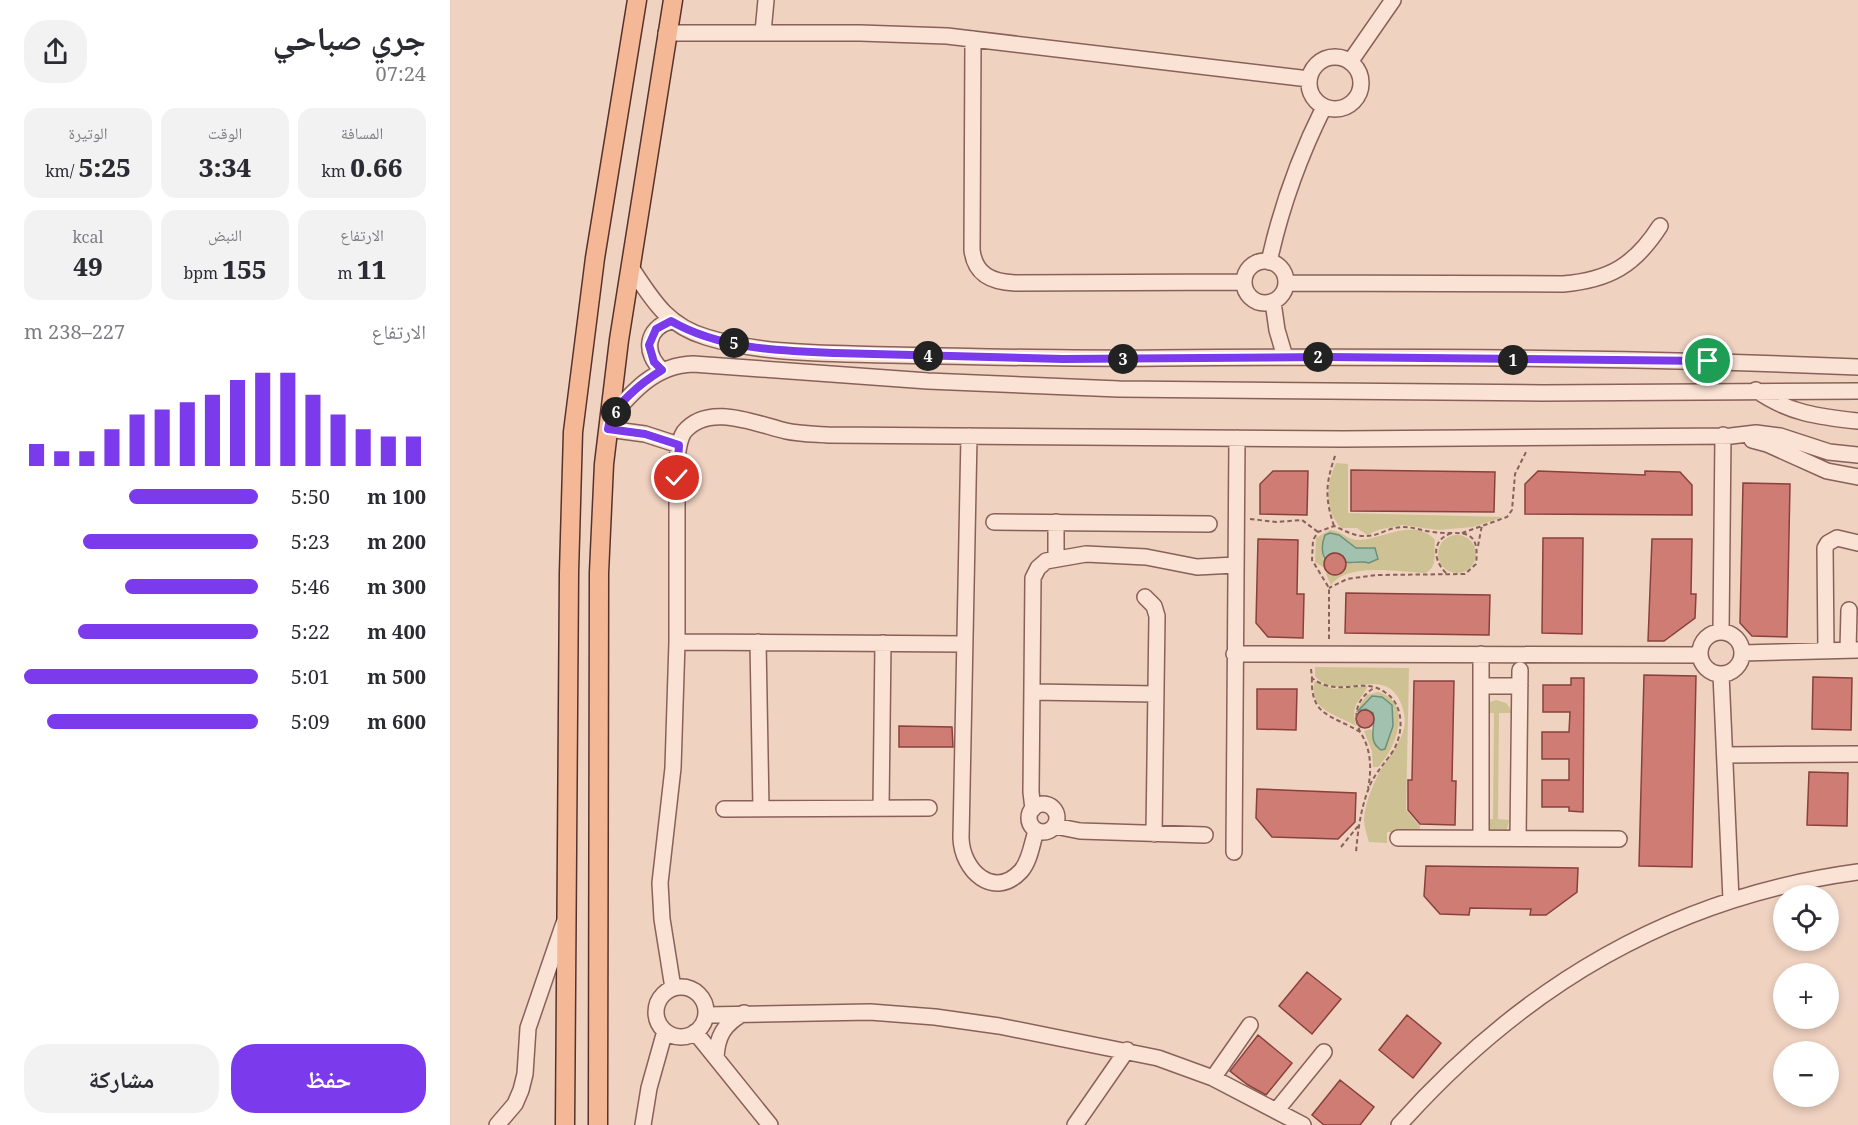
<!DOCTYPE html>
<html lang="ar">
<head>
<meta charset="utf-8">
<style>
	:root { --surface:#fff; --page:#f2f2f3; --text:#2b2b33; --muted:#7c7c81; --accent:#7c3aed }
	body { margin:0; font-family:"Noto Serif","Noto Naskh Arabic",serif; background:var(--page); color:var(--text); direction:rtl; height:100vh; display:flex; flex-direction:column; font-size:22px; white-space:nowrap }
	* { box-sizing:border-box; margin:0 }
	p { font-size:20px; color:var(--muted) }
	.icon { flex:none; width:33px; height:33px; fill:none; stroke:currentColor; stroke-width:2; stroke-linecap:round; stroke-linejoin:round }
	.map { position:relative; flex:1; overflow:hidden; direction:ltr }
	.side { display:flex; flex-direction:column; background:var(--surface); width:450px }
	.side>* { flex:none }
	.fabs { position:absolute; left:1323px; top:885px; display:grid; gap:12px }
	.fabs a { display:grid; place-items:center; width:66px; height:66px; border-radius:50%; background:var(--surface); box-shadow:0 3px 9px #0003; font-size:30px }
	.pin { position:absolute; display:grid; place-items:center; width:51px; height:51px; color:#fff; margin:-26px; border:3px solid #fff; border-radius:50%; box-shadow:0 2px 6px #0007 }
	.km { position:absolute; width:30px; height:30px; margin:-15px; border-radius:50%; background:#222; color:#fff; font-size:16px; line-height:30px; text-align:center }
	.round { display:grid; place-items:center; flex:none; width:63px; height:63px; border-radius:24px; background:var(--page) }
	.overview { display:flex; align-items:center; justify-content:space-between; height:102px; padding:0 24px }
	h1 { font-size:33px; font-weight:800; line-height:45px }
	.figures { display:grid; grid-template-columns:repeat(3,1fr); gap:9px; height:102px; padding:6px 24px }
	.figures div { display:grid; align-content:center; border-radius:15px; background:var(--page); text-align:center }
	.figures b { font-size:26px; font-weight:800 }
	.figures small { font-size:16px; font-weight:400 }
	.figures p { font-size:16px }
	.chart { height:168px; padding:12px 24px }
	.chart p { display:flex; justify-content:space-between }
	.chart svg { width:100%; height:108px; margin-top:6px; stroke:var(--accent); stroke-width:6 }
	.button { display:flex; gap:12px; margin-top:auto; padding:12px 24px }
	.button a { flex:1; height:69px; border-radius:24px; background:var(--accent); color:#fff; font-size:24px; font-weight:800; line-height:69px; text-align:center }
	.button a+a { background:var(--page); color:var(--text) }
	ul { padding:0 24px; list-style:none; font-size:20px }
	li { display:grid; grid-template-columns:96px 72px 1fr; align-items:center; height:45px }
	li i { height:15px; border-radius:8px; background:var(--accent) }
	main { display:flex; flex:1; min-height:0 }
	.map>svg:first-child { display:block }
</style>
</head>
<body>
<main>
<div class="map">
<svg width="1408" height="1125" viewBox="0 0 1408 1125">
	<rect width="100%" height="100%" fill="#efd2c0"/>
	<path fill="#cec194" d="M886,463l12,1v49l155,4 -30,10 -35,3 -36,-5 -24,5 -11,5 -10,-7h-16c-17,-19 -15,-43 -5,-65z
		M880,530c11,0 18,11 30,10 24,-1 54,-23 75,0 -2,13 4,27 -10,33 -27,-1 -77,-11 -94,12l-5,-11 2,-2 11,2 5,-5 2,-7 8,2 10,-3 6,-14 -14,1 -21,-14 -10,1 -3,18 4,16 -11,-7 1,-24z
		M988 554a19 19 0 1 1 38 0a19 19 0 1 1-38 0Z
		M865,667l94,1 -3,142 14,16v6h-33v11l-18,-1c-2,-7 -5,-15 -5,-23 1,-16 10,-38 18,-51 9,-14 18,-24 22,-40 2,-7 0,-16 -2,-22 -16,-46 -62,-1 -87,-30z
		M865,681l18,8 35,-3c-8,16 -18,17 -12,40 -17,-11 -50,-16 -41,-45z
		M928,692c36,10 18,57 0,75h-5l-1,-16 -8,-20 7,-2 7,20 11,-11 4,-12 -17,-30 -8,3 -10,12 -1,-2 10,-14z
		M1046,700l10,3 4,5 1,5h-12l-1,106 11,1 -3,14 -15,3 -8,-18h10l1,-106 -12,-1 5,-9z"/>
	<path fill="#a3c1af" stroke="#6a907a" stroke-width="1.5" d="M880,533l9,2 17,13h19l3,11 -9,4c-8,-3 -15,1 -23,-1l-3,-6 -10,-3 -8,6c-4,-7 -3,-16 0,-24z
		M922,696l10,1 10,8 1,21 -8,23 -4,1c-15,-10 -4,-25 -8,-37l-7,-4 -8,2z"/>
	<path fill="#cf7c75" stroke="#89413c" stroke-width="1.5" d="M901,470l144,2 -1,40 -143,-1z
		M823,471h35l-1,44 -47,-1v-30z
		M1088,471l107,4v-4l35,1 12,13v30l-167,-1v-30z
		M1293,483l47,1 -3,153 -35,-1 -12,-13z
		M1093,538h40l-1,96 -40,-1z
		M808,539l40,1 -1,54h7l-1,44 -35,-1 -12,-14z
		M1202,539h40l-1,55h5l-1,24 -31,23h-16z
		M874 564a11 11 0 1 1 22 0a11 11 0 1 1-22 0Z
		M896,593l144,2 -1,40 -144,-2z
		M1194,675l52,1 -4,191 -53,-1z
		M1363,677l39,1 -1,52 -39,-1z
		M1121,678h13l-1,134 -14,-1v-4h-27v-27h27v-21h-27v-27h27l1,-20h-27v-27h28z
		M964,681h40l-2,100h4l-1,44 -35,-1 -12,-14v-30h4z
		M807,689h40l-1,41 -39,-1z
		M906 719a9 9 0 1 1 18 0a9 9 0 1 1-18 0Z
		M449,726l53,1 1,20h-54z
		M1359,772l39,1 -1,53 -40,-1z
		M807,789l99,4 -1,29 -17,17 -66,-2 -16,-19z
		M976,866l152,2 -1,24 -31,23h-16l1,-6 -61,-1 -1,7 -29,-1 -16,-18z
		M857,972l34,27 -29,35 -33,-28z
		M957,1015l34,28 -28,35 -34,-28z
		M808,1035l34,28 -26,32 -18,-10 -18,-14z
		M890,1080l34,27 -14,18h-36l-12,-10z"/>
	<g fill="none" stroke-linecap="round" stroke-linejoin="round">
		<defs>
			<path id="minor" d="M313,32l3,-32
				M216,33h194l87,3 362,43
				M523,39l-1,211c3,25 20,32 43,33l229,-1
				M859 83a26 26 0 1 1 52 0a26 26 0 1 1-52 0Z
				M900,62l43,-62
				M794 282a21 21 0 1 1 42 0a21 21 0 1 1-42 0Z
				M819,262c12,-55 30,-105 55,-155
				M180,266c22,33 36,59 76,71 58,18 123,16 183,18 91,2 181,4 272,3 232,-2 465,-1 697,9
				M837,283l276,1c47,-4 72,-19 97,-58
				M823,302l4,28 8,27
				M212,370c-19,-17 -16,-42 9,-49
				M1306,390c32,23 63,27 102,31
				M159,419c23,-27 46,-54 84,-55l235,17 191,8 424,4 315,-2
				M158,429l37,5 34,11
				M519,436l-8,402c1,33 33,62 60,33 9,-10 11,-28 15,-40
				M1302,440l15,4 60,27 31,6
				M544,522l215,2
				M606,557v-35
				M695,597l9,9 3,10 -3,218
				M1271,632l2,-197
				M1250 653a21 21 0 1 1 42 0a21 21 0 1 1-42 0Z
				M227,642l287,2
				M308,642l3,167
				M1398,650l1,-40
				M1376,651l-1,-103 3,-5 9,-5 21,5
				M1292,653l116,-3
				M784,654l466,1
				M1271,674l10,226
				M1031,686h39
				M582,692l124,2
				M1275,755l133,-1
				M579 818a14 14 0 1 1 28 0a14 14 0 1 1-28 0Z
				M431,808l2,-165
				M274,809l205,-1
				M583,809l-2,-17 2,-214 5,-10 8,-7 40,-7 60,3 51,10 38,-2
				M605,826l25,5 125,4
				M948,838l221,1
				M1031,838v-184
				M1068,838l2,-168
				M784,852l3,-414
				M206 1012a25 25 0 1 1 50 0a25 25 0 1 1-50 0Z
				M223,988l-11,-69 -2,-36 13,-115 4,-126v-183c1,-8 2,-20 7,-27 24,-30 72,-8 102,-1 13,3 28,3 42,4l515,4 388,-3 25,-3 24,3 49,16 29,3
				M256,1015l164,-3 65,5 64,9 159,32 55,20 90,47
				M245,1032l75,93
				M266,1058c1,-22 8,-34 28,-45
				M763,1078l37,-53
				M826,1111l48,-59
				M47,1125l18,-21 6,-14 4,-16 3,-46 36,-105
				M193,1125l6,-37 16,-57
				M625,1125l52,-75
				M949,1125c124,-139 273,-228 459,-253"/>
			<path id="major" d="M115,1125l4,-552 4,-141 22,-174 42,-258
				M148,1125l1,-552 5,-109 15,-124 54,-340"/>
		</defs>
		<use href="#minor" stroke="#896158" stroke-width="18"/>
		<use href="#major" stroke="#57322c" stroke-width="21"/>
		<path stroke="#896158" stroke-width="2" stroke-dasharray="4.5 3" stroke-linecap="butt" d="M800,519l26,3 26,-2 16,12
			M884,526c-10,-30 -8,-44 2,-73
			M1012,533l45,-16 5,-7 3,-36 11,-22
			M1028,546l4,-21
			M996,573c-14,-14 -14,-34 6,-40
			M879,639v-51l-17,-28 1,-20 5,-8 16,-6c10,4 19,10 30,10 11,1 21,-6 31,-8 13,-3 24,2 37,4 25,4 49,-9 44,32l-11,10 -88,1 -30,4 -18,9
			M861,669l1,9c28,21 50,-3 74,15 18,12 18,40 7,58 -8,12 -17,21 -23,34 -9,22 -12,44 -14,67
			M862,678c-2,39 21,37 48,54 11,16 12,37 8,56
			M910,732c-7,-20 -4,-32 15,-45
			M891,847l17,-21"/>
		<use href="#minor" stroke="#fae2d4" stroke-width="15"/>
		<use href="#major" stroke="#f4b896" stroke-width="18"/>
	</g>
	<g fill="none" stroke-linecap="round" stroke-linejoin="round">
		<defs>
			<path id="route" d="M227,478l2,-33 -34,-11 -37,-5c3,-23 36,-48 54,-59l-8,-8 -5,-17 7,-16 15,-8c48,28 109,30 164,32l228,6 263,-2 382,4"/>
		</defs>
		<use href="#route" stroke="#fff" stroke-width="12"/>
		<use href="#route" stroke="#7c3aed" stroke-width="8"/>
	</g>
</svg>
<div class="fabs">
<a><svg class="icon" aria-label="locate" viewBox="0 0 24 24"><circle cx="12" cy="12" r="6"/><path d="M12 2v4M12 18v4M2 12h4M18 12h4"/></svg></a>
<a>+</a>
<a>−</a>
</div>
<div class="pin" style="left:1258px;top:361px;background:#1e9e55"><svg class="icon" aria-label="arrive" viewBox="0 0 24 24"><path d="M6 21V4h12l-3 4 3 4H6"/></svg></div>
<div class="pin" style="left:227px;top:478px;background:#d93025"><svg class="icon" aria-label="check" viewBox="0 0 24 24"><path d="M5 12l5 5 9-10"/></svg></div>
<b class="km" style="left:1063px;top:360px">1</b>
<b class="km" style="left:868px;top:357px">2</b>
<b class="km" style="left:673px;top:359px">3</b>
<b class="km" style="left:478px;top:356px">4</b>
<b class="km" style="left:284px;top:343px">5</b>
<b class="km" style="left:166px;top:412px">6</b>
</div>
<section class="side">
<div class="overview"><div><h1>جري صباحي</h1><p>07:24</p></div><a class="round"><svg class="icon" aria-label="share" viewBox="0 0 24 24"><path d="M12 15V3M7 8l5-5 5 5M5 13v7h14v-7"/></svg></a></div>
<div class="figures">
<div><p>المسافة</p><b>0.66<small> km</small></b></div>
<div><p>الوقت</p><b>3:34</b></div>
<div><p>الوتيرة</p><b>5:25<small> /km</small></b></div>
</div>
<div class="figures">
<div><p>الارتفاع</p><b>11<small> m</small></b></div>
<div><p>النبض</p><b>155<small> bpm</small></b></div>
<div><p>kcal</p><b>49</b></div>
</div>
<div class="chart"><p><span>الارتفاع</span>227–238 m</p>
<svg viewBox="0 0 160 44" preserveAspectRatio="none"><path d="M5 44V35M15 44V38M25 44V38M35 44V29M45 44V23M55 44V21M65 44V18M75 44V15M85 44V9M95 44V6M105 44V6M115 44V15M125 44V23M135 44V29M145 44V32M155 44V32"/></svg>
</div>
<ul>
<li><b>100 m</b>5:50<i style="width:55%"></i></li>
<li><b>200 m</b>5:23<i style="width:75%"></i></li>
<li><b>300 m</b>5:46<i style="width:57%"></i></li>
<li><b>400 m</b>5:22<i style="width:77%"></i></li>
<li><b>500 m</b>5:01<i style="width:100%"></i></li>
<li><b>600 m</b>5:09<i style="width:90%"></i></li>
</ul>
<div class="button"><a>حفظ</a><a>مشاركة</a></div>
</section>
</main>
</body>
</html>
